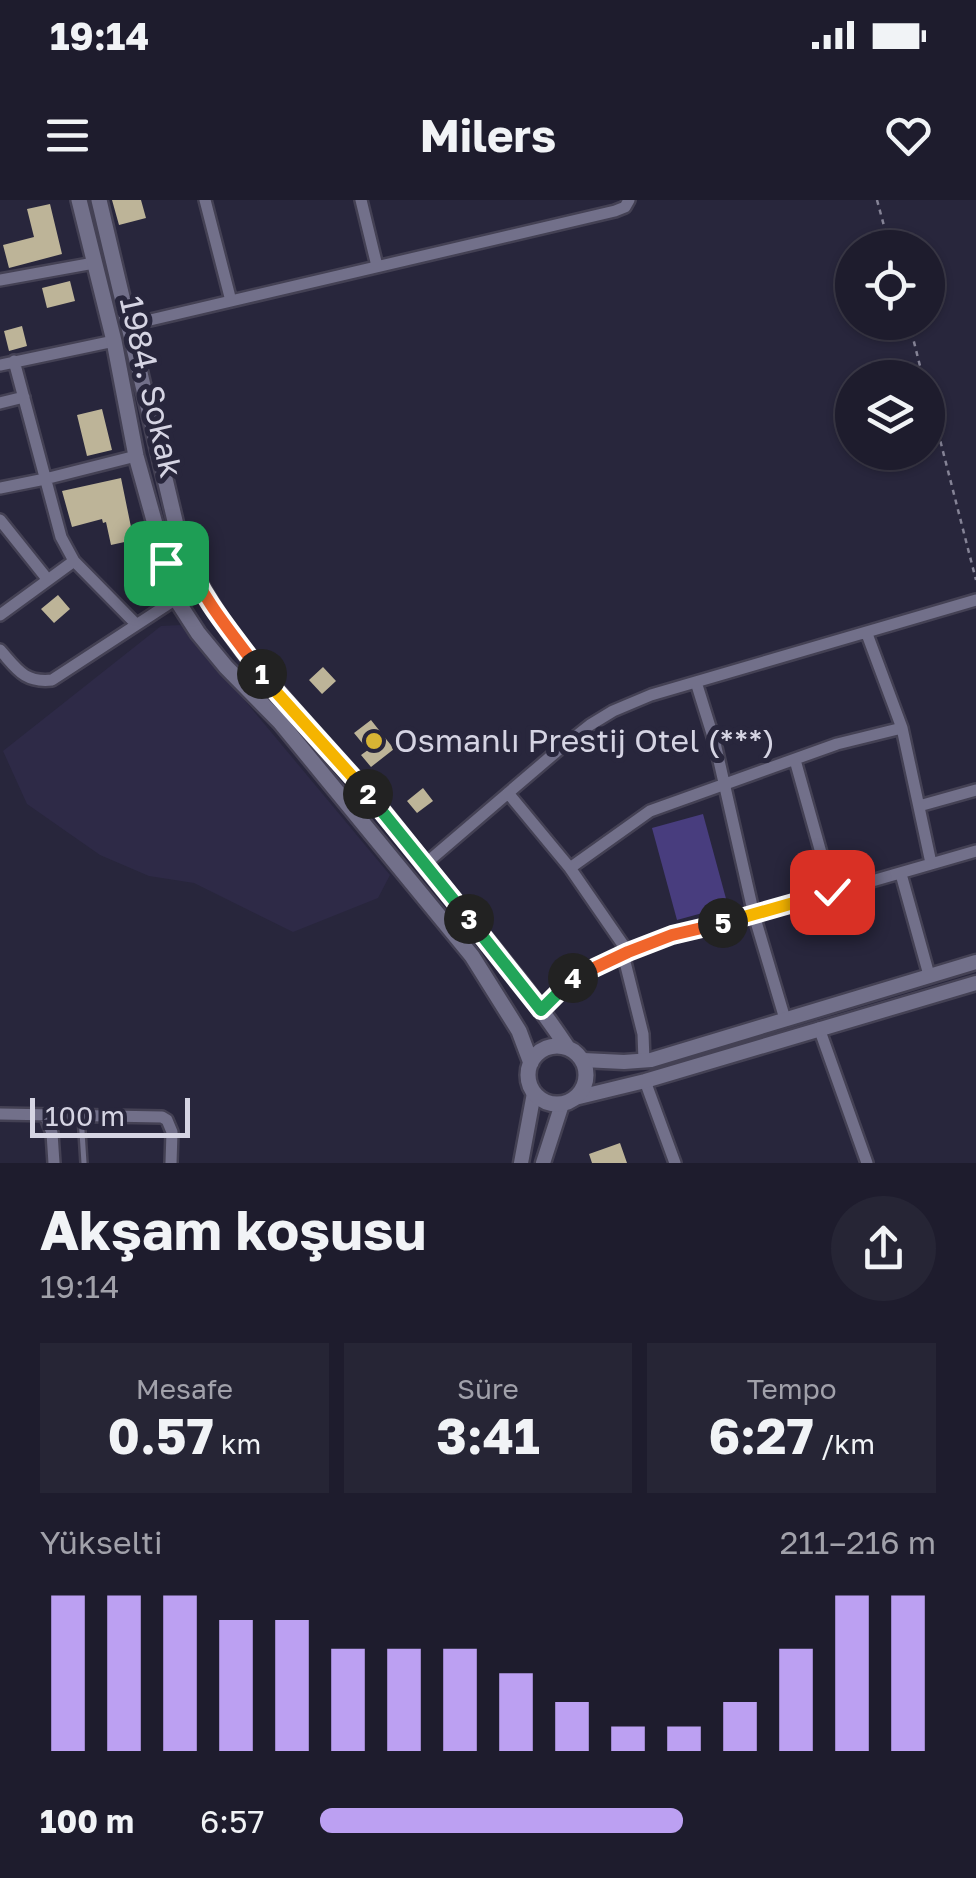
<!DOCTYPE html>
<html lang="tr">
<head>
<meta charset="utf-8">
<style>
	:root { --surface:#1e1c2d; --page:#262535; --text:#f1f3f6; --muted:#a1a1aa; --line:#3c3a49; --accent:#bca0f2 }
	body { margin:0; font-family:"Golos Text",sans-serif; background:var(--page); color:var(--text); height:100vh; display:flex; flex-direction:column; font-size:38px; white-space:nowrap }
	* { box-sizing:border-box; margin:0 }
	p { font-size:32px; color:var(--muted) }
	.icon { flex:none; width:55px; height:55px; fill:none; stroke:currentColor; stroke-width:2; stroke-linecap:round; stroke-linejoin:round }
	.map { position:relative; height:963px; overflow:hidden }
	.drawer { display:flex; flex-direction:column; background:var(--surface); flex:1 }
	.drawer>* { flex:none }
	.fabs { position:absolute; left:835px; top:30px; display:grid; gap:20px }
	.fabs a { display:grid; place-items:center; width:110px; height:110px; border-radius:50%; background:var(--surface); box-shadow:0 2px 8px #0004,0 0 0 2px var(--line); font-size:50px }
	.scale { position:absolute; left:30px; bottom:25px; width:160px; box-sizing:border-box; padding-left:10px; border:5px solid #d5d4e3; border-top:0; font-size:28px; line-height:35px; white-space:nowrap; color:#d5d4e3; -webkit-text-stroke:8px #28263c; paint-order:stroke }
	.pin { position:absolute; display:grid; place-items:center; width:85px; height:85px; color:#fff; margin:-42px; border-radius:20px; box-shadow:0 5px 15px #0006 }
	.km { position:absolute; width:50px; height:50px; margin:-25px; border-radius:50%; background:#222; color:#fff; font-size:28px; line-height:50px; text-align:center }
	.round { display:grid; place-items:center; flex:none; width:105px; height:105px; border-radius:52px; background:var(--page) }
	.summary { display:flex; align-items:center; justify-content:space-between; height:170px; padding:0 40px }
	h1 { font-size:55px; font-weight:700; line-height:75px }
	.metrics { display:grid; grid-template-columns:repeat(3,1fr); gap:15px; height:170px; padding:10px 40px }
	.metrics div { display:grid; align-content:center; border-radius:0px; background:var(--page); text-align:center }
	.metrics b { font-size:50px; font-weight:700 }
	.metrics small { font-size:28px; font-weight:400 }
	.metrics p { font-size:28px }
	.chart { height:280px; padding:20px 40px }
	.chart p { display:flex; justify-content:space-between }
	.chart svg { width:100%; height:180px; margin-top:10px; stroke:var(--accent); stroke-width:6 }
	ul { padding:0 40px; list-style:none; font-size:32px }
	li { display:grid; grid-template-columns:160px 120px 1fr; align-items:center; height:75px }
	li i { height:25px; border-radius:12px; background:var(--accent) }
	.status { display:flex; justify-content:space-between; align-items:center; height:70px; padding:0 50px; background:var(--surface); direction:ltr }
	.status svg { height:28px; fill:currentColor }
	header { display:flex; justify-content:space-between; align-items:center; height:130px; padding:0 40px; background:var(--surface); font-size:45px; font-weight:700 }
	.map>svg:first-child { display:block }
</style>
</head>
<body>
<div class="status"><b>19:14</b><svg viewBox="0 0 49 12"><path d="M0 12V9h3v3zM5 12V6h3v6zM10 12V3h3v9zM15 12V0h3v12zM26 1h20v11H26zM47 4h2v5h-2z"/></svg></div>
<header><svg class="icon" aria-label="menu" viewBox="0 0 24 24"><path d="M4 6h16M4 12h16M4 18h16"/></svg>Milers<svg class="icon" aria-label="heart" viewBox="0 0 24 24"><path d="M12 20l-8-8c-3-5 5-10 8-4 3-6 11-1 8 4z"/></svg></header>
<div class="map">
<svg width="976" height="963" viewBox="0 0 976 963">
	<rect width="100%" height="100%" fill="#28263c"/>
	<path fill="#2e2a47" d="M182,425l208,250 -12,23 -85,34 -99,-49 -45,-7 -49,-21 -73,-51 -24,-53 158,-125z"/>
	<path fill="#483d7e" d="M703,614l25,92 -51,14 -25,-92z"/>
	<path fill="#bdb498" d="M112,0h29l5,18 -27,7z
		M50,4l12,50 -53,14 -6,-23 31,-8 -7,-28z
		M70,81l5,20 -28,7 -5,-20z
		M22,126l5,20 -18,5 -5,-20z
		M102,209l10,41 -25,6 -10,-41z
		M121,278l10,49 4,-1 3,13 -27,6 -5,-23 -3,1 -1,-4 -30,8 -10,-36z
		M58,395l12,14 -16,14 -13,-14z
		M323,467l13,14 -14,13 -13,-14z
		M371,520l23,29 -23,18 -10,-12 7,-5 -14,-17z
		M423,588l10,13 -16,12 -10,-12z
		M620,943l7,20h-35l-3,-9z"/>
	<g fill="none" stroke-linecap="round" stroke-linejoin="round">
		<defs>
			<path id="service" d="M81,916l3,47"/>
			<path id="minor" d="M205,0l26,101
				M361,0l16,66
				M0,80l94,-17
				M129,125l486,-114 10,-4 4,-7
				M14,161l47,176 13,24 62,63
				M0,165l114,-24
				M0,203l24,-6
				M0,288l45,-9 91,-23
				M0,320l48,60
				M0,415l74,-54
				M867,434l35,94 29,135
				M0,450c17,19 24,33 52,30l124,-81
				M696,482l19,61 39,172 31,104
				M795,560l37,132
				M508,593l62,75 58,84
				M919,606l57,-16
				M424,665l132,-113 34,-27 23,-14 38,-16 325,-95
				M570,668l80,-57 187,-67 65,-16
				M901,674l28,101
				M623,754l20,80 1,26
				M541,810l28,-30 59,-28 44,-17 82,-20 222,-64
				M819,828l48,135
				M645,881l30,82
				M0,914l162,3 5,3 5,12 -1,31
				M45,915l7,18 2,30"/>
			<path id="tertiary" d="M583,860l41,2 27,-2 325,-98
				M575,898l70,-17 331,-98
				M521,963l13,-70
				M543,963l19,-59"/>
			<path id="secondary" d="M79,0l35,141 22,115 40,143 22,34 28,34 54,55 192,234 47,75 12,32
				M99,0l81,342c37,96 123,177 190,254 23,27 44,56 66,83 45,55 92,109 131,168
				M528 875a29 29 0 1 1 58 0a29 29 0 1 1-58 0Z"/>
		</defs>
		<use href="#service" stroke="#444154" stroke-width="10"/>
		<use href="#minor" stroke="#444154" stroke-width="16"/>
		<use href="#tertiary" stroke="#444154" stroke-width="19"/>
		<use href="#secondary" stroke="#444154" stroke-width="20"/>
		<path stroke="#858396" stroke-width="2.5" stroke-dasharray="5 5" stroke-linecap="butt" d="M877,0l13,48
			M909,122l14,56
			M928,193l48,187"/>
		<use href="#service" stroke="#72708a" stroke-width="5"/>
		<use href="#minor" stroke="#72708a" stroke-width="11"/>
		<use href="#tertiary" stroke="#72708a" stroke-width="14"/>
		<use href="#secondary" stroke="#72708a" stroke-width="15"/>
	</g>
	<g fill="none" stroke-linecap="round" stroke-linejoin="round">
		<defs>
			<path id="split-1" d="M166,363l20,-6c16,43 49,80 76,117"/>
			<path id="split-2" d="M262,474l16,20 90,100"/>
			<path id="split-3" d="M368,594l101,125"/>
			<path id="split-4" d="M469,719l72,91 32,-32"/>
			<path id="split-5" d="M573,778l55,-26 44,-17 51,-12"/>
			<path id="split-6" d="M723,723l109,-31"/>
		</defs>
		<use href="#split-1" stroke="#fff" stroke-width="20"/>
		<use href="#split-2" stroke="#fff" stroke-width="20"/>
		<use href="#split-3" stroke="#fff" stroke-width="20"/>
		<use href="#split-4" stroke="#fff" stroke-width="20"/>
		<use href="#split-5" stroke="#fff" stroke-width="20"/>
		<use href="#split-6" stroke="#fff" stroke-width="20"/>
		<use href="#split-1" stroke="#f0652b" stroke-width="12"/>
		<use href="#split-2" stroke="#f5b400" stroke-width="12"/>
		<use href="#split-3" stroke="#22a559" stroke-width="12"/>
		<use href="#split-4" stroke="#22a559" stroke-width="12"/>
		<use href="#split-5" stroke="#f0652b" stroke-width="12"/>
		<use href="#split-6" stroke="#f5b400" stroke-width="12"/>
	</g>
	<circle fill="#d8b434" stroke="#28263c" stroke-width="4" cx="374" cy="541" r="10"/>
	<g text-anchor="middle" stroke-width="10" stroke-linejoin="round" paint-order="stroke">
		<g font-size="32" fill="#d5d4e3" stroke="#28263c">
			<text transform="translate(151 187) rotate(77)" y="11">1984. Sokak</text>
		</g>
		<g font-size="32" fill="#d5d4e3" stroke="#28263c" text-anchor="start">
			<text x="394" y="552">Osmanlı Prestij Otel (***)</text>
		</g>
	</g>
</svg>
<div class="fabs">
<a><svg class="icon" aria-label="locate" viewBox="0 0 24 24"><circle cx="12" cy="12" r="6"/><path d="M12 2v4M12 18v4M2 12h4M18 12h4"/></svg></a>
<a><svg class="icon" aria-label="layers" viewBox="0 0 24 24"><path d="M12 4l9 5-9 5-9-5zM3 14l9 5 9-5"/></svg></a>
</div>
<div class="scale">100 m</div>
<div class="pin" style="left:166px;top:363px;background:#1e9e55"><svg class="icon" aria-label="arrive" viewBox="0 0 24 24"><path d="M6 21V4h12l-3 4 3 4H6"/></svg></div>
<div class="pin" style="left:832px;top:692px;background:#d93025"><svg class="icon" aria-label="check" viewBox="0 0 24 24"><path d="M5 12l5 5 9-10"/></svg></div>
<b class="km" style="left:262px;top:474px">1</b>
<b class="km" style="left:368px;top:594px">2</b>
<b class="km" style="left:469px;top:719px">3</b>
<b class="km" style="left:573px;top:778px">4</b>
<b class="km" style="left:723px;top:723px">5</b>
</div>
<section class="drawer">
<div class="summary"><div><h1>Akşam koşusu</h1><p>19:14</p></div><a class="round"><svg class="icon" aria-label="share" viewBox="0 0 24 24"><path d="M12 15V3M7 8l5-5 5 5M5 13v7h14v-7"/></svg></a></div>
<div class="metrics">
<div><p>Mesafe</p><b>0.57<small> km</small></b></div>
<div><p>Süre</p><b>3:41</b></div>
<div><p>Tempo</p><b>6:27<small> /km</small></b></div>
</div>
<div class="chart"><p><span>Yükselti</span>211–216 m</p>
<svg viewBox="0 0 160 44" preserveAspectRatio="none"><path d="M5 44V6M15 44V6M25 44V6M35 44V12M45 44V12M55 44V19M65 44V19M75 44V19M85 44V25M95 44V32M105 44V38M115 44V38M125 44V32M135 44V19M145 44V6M155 44V6"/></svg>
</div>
<ul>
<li><b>100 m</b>6:57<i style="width:59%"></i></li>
</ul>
</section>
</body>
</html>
